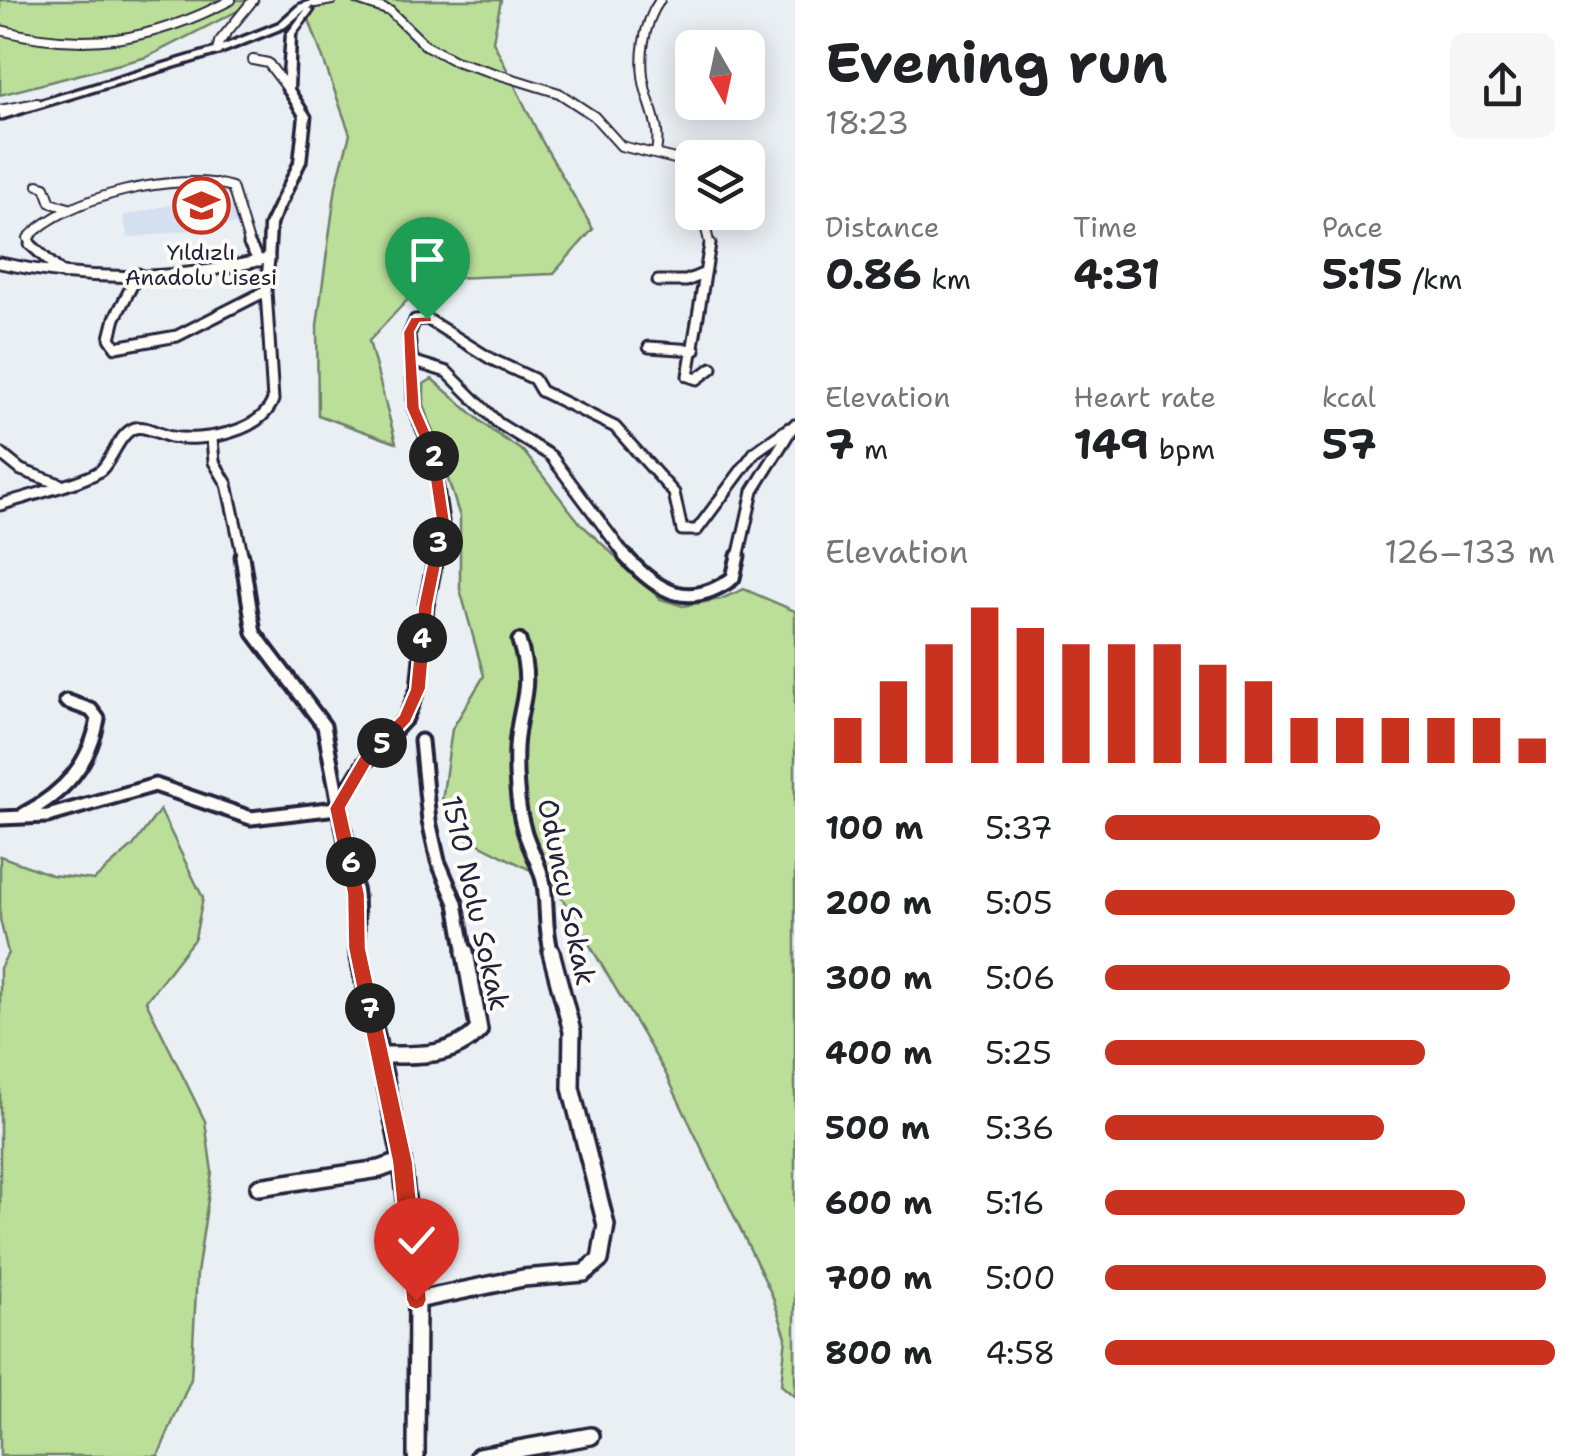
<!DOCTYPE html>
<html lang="en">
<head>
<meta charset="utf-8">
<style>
	:root { --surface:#fff; --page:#f6f6f6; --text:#202124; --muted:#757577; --accent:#c8321e }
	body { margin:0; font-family:"Shantell Sans",sans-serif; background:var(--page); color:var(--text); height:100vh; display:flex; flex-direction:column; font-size:38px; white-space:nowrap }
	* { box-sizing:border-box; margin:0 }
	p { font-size:32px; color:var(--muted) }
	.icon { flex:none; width:55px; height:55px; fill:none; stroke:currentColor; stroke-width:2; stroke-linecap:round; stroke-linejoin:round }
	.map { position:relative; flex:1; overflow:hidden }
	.drawer { display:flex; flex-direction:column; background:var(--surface); width:790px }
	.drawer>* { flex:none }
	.needle { width:65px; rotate:171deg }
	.controls { position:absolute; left:675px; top:30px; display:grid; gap:20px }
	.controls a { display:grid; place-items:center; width:90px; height:90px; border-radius:15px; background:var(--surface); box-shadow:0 5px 25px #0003; font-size:50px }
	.pin { position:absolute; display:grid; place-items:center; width:85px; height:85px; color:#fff; margin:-102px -42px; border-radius:50% 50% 50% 0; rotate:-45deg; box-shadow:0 0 10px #0007 }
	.pin .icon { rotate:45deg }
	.km { position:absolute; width:50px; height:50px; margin:-25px; border-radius:50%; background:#222; color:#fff; font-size:28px; line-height:50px; text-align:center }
	.round { display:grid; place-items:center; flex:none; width:105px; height:105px; border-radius:15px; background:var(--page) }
	.summary { display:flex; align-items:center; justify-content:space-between; height:170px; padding:0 30px }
	h1 { font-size:55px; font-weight:700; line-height:75px }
	.figures { display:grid; grid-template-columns:repeat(3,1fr); gap:15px; height:170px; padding:10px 30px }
	.figures div { display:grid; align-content:center }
	.figures b { font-size:42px; font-weight:700 }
	.figures small { font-size:28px; font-weight:400 }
	.figures p { font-size:28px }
	.chart { height:280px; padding:20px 30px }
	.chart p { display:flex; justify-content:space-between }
	.chart svg { width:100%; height:180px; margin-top:10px; stroke:var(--accent); stroke-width:6 }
	ul { padding:0 30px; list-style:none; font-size:32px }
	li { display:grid; grid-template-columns:160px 120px 1fr; align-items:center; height:75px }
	li i { height:25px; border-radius:12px; background:var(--accent) }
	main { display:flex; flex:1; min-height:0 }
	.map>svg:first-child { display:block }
</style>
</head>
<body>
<main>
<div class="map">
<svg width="795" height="1456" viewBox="0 0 795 1456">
	<rect width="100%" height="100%" fill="#eaeff4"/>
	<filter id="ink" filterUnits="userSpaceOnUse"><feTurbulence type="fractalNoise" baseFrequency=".01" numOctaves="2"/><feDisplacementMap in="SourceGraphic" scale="20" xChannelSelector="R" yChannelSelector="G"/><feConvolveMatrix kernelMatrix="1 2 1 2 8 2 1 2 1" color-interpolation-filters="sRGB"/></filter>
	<g filter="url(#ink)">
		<path fill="#d4dff0" d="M220,193l24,30 -116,15 -5,-22z"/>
		<path fill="#bbde99" stroke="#6e806a" stroke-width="2.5" d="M0,0h259l-112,57 -147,38z
			M302,0h199l-8,41 50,102 50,86 -40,45 -126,5 -58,62 27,102 -78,-28 -1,-90 19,-139 14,-52z
			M432,379l59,51 33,22 56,71 80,76 23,7 38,-7 23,-10 51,22v786l-14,-12 5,-48 -14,-42 -107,-223 -113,-191 -87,-44 -23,-36 10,-72 32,-53 -24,-87v-72l-36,-113v-20z
			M160,810l43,88 -8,40 -49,63 59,120 7,51 -15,102 -6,105 -33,77h-158v-488l8,-15 -8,-34v-63l52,19 42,5 39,-34z"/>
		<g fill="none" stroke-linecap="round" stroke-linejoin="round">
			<defs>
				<path id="minor-far3" d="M357,0l33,11 35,34 30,16 104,32 35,23 27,30 58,14 10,9 3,13
					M315,3l17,-3
					M0,30c86,22 152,11 231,-30
					M217,51l2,-9 34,-42
					M253,60l15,3 20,26
					M0,110l37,-7
					M656,152c5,-23 -4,-39 -10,-61 -8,-29 -3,-67 14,-91
					M38,185l7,2 6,16 18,5
					M702,212l8,34
					M32,246l-4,-8c38,-42 150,-67 204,-51l18,59"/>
				<path id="minor-far2" d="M30,244l33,30
					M249,244l10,17
					M710,244l-22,132 9,3 15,-11
					M0,263c89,19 181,18 269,-5l-3,33 7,109c-12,33 -71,42 -102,37 -11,-2 -25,-12 -36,-9 -16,5 -22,31 -34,42 -12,11 -81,28 -101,35
					M138,274l-23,44 -5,20 6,9 61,-11 89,-45
					M658,281h28l17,-7
					M649,347l46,3
					M412,361l-3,-26 6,-15 12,-1 64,40 43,20 7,12 74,36 59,66 8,37h15l58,-78 34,-24
					M212,439l2,23 13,22 16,74
					M0,453l21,17 39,14
					M436,558l7,-37 -10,-67 -20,-46 -1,-47 35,11 51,51 53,33 76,102
					M738,558l15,-67 41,-66"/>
				<path id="minor-far1" d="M242,556l12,77 70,93 32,168 2,60
					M625,556c34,37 64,54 108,22l5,-22
					M519,641c16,51 -1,62 -3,107 -1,23 1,56 7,78 5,21 17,37 21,59 4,25 0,41 8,69
					M421,741l8,80 9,40 18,42 9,51
					M337,808l28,-46 41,-44 12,-29 8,-83 10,-50
					M24,814c40,-21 66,-50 74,-95l-7,-9 -25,-9
					M0,818l48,-2 107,-31 96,33 86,-10"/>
				<path id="minor" d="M358,952l44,209 15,139 -1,156
					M381,1055c36,0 71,3 98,-25l-14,-78
					M259,1187l121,-18 22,-8
					M417,1300l106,-22 61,-5 16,-13 6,-35 -35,-137 1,-57 -21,-79
					M479,1456l112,-20"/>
				<path id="tertiary" d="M315,0l4,3 -10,5 4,2 -18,24 -2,55 17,27 -5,46 -30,63 -2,35 -9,-2 1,-33 30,-63 5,-46 -17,-27 4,-55 19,-25 -21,18 -65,26 -220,66v-6l214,-64 65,-26 20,-18z"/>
			</defs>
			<use href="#minor-far3" stroke="#22223b" stroke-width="12"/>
			<use href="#minor-far2" stroke="#22223b" stroke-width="15"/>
			<use href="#minor-far1" stroke="#22223b" stroke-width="19"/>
			<use href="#minor" stroke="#22223b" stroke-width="22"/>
			<use href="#tertiary" stroke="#22223b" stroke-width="7"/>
			<use href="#minor-far3" stroke="#fdfcf7" stroke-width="8"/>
			<use href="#minor-far2" stroke="#fdfcf7" stroke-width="9"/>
			<use href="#minor-far1" stroke="#fdfcf7" stroke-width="11"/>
			<use href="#minor" stroke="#fdfcf7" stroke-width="15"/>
			<use href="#tertiary" fill="#fdfcf7" fill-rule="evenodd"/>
		</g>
	</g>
	<path fill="#c8321e" stroke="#fff" stroke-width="2.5" d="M432,316v6l-12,1 -5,9 5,76 20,46 10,67 -17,85 -7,83 -15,33 -40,43 -25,43 19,86 1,54 47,214 14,138 -3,7 -8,3 -7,-3 -3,-7 -14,-138 -44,-214 -1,-54 -18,-86 30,-51 40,-42 11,-26 8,-83 18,-85 -10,-67 -20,-46 -3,-76 8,-15z"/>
	<defs>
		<symbol id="school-ring" viewBox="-11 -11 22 22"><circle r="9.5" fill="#fdfcf7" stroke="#c8321e" stroke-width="1.5"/><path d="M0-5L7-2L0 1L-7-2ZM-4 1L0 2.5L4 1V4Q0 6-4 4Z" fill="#c8321e"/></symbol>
	</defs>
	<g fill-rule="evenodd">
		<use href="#school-ring" x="170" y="174" width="63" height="63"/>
	</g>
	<g text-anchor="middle" stroke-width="8" stroke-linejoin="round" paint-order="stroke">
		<g font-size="22" fill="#22223b" stroke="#fdfcf7">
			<text x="201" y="260">Yıldızlı<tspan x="201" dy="25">Anadolu Lisesi</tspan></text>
		</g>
		<g font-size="28" fill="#22223b" stroke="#fdfcf7">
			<text transform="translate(567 892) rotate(78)" y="10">Oduncu Sokak</text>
			<text transform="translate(476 903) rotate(77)" y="10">1510 Nolu Sokak</text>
		</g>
	</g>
</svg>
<div class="controls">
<a><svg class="needle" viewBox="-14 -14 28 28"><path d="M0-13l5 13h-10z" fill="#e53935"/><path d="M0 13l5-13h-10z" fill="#757577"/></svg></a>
<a><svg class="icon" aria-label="layers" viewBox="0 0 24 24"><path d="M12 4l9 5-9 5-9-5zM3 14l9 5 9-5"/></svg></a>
</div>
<div class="pin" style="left:427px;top:319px;background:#1e9e55"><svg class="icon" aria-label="arrive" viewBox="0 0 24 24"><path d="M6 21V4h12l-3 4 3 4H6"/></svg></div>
<div class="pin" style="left:416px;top:1300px;background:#d93025"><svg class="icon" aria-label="check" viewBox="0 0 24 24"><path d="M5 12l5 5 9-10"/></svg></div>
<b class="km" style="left:434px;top:456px">2</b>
<b class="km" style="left:438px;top:542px">3</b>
<b class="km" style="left:422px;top:638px">4</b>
<b class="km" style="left:382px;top:743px">5</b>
<b class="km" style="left:351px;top:862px">6</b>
<b class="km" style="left:370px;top:1008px">7</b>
</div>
<section class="drawer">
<div class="summary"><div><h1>Evening run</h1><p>18:23</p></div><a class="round"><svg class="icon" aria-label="share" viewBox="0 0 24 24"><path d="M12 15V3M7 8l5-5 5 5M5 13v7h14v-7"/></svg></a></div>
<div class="figures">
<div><p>Distance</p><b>0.86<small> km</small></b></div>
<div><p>Time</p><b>4:31</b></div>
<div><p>Pace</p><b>5:15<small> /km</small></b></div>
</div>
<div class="figures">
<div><p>Elevation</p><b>7<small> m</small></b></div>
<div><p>Heart rate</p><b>149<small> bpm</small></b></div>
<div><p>kcal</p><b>57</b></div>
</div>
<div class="chart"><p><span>Elevation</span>126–133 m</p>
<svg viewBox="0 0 160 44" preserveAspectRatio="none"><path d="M5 44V33M15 44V24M25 44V15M35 44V6M45 44V11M55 44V15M65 44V15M75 44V15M85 44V20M95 44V24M105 44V33M115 44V33M125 44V33M135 44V33M145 44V33M155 44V38"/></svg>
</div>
<ul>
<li><b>100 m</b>5:37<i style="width:61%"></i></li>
<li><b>200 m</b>5:05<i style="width:91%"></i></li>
<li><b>300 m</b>5:06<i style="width:90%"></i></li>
<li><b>400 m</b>5:25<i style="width:71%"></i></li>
<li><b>500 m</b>5:36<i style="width:62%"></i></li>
<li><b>600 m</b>5:16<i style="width:80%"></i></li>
<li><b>700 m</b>5:00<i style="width:98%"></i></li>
<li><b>800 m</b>4:58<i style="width:100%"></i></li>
</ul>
</section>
</main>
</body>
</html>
